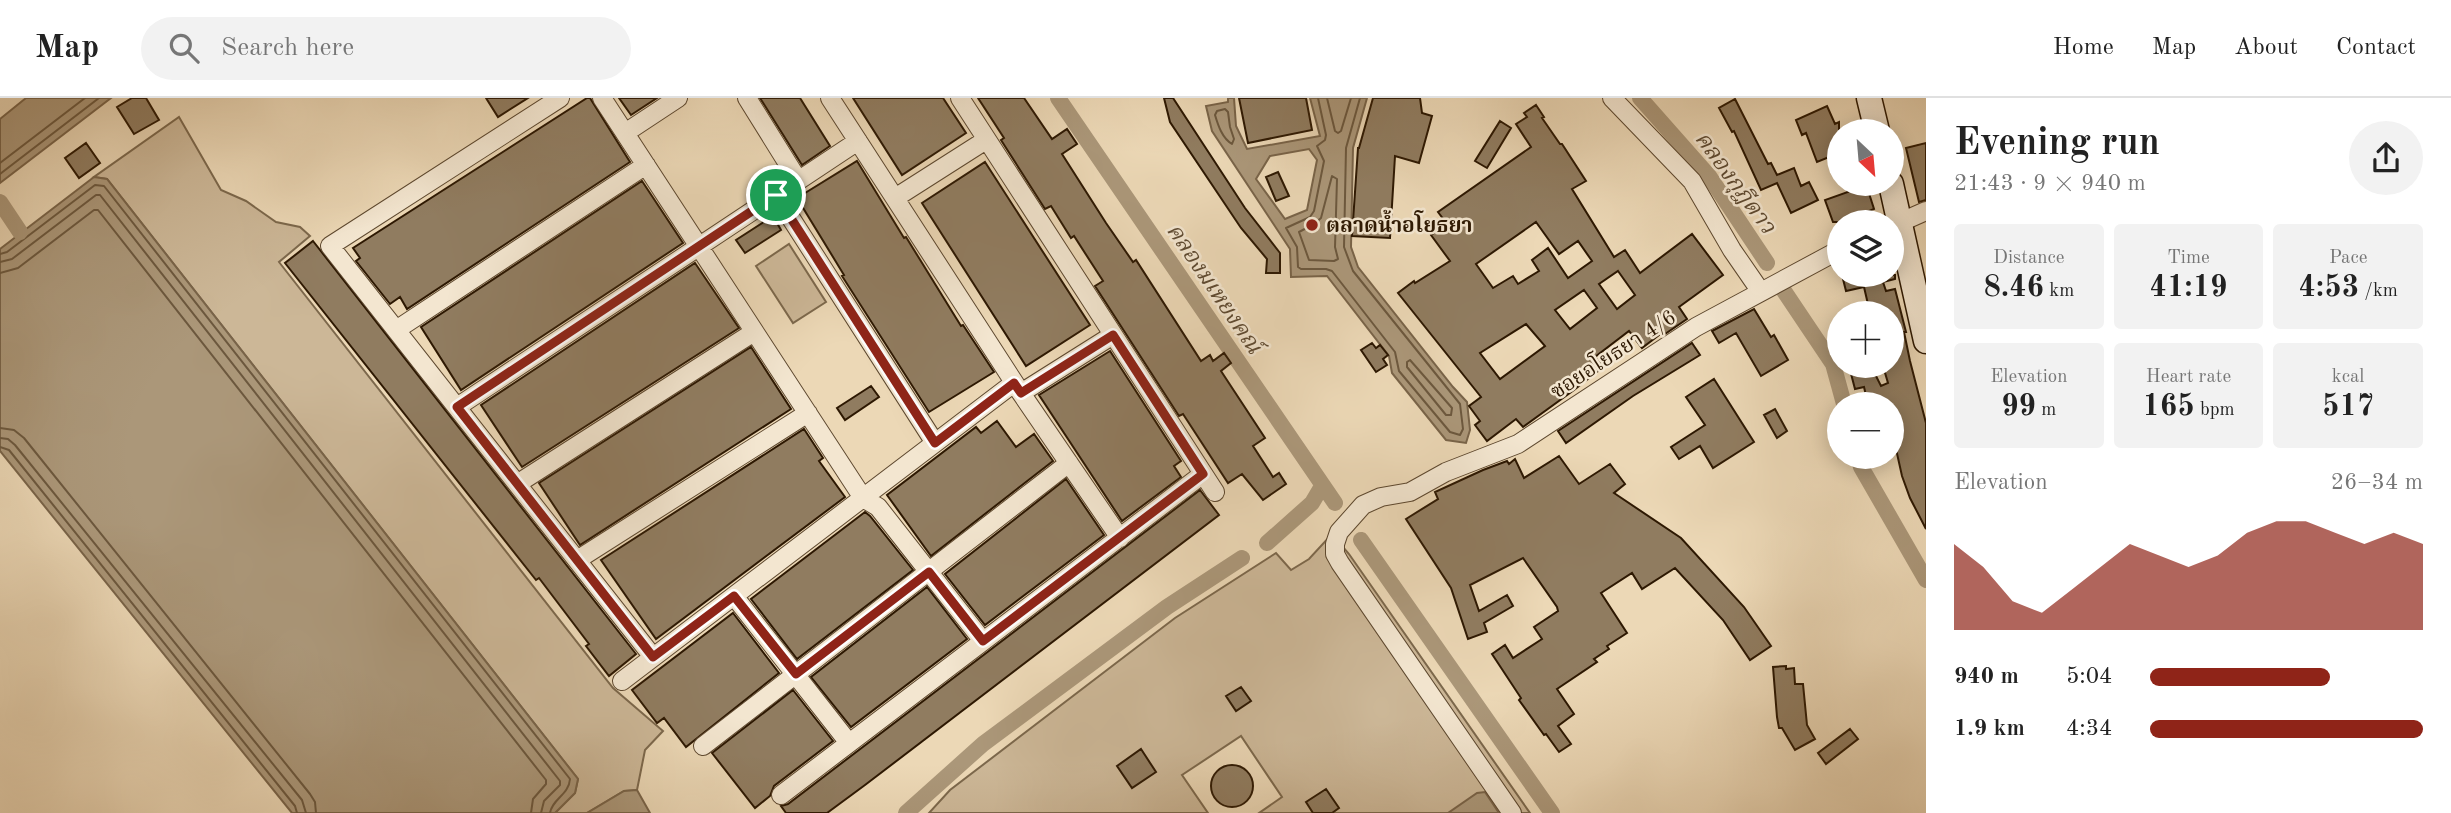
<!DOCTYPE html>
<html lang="en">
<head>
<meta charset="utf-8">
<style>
	:root { --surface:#fff; --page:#f2f2f2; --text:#222; --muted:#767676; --line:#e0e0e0; --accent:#8f2418 }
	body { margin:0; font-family:"Old Standard TT","Noto Serif Thai",serif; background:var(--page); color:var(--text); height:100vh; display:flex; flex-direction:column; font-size:26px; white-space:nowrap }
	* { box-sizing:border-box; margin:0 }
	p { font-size:23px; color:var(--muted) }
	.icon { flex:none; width:38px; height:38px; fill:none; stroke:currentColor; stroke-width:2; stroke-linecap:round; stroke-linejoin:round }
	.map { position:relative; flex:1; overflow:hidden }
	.sheet { display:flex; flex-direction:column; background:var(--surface); width:525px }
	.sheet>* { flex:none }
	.needle { width:46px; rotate:154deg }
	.buttons { position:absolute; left:1827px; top:21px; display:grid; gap:14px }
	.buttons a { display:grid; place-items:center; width:77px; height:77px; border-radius:50%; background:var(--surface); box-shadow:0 4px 18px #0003; font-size:35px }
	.pin { position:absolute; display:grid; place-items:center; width:60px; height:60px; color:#fff; margin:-30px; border:4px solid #fff; border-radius:50%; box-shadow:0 2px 7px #0007 }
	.round { display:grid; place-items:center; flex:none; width:74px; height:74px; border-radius:37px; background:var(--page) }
	.overview { display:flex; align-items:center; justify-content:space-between; height:119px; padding:0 28px }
	h1 { font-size:38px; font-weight:800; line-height:52px }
	.figures { display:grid; grid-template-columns:repeat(3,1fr); gap:10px; height:119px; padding:7px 28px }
	.figures div { display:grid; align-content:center; border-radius:7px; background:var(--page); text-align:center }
	.figures b { font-size:30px; font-weight:800 }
	.figures small { font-size:19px; font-weight:400 }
	.figures p { font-size:19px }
	.chart { height:196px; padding:14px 28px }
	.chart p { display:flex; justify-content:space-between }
	.chart svg { width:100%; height:126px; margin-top:7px; fill:var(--accent); opacity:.7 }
	ul { padding:0 28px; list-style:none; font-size:23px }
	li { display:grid; grid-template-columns:112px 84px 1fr; align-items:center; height:52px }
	li i { height:18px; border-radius:9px; background:var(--accent) }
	header { display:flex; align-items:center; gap:42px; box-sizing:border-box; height:98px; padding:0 35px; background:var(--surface); border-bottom:2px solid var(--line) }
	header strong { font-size:33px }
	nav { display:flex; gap:38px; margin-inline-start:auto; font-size:24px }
	.search { width:490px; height:63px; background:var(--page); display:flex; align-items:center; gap:18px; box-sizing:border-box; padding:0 24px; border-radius:38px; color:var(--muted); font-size:26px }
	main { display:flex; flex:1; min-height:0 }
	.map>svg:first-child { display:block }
</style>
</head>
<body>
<header>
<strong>Map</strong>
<div class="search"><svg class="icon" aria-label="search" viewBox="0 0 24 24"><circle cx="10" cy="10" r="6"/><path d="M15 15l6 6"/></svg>Search here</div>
<nav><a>Home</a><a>Map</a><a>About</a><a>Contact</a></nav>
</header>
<main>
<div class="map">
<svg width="1926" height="715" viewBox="0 0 1926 715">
	<rect width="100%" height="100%" fill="#ecd8b6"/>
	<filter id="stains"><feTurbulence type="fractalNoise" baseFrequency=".00286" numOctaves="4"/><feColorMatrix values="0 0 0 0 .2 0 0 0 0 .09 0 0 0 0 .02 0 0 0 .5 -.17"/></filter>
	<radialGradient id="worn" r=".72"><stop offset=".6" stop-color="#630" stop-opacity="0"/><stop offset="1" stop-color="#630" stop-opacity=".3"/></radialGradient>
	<path fill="#ccb797" stroke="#7c684c" stroke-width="2" d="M179,19l42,73 25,11 30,21 24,5 10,9 -31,26 334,426 50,43 -18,19 -8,40 -13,1 -37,22h-32l20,-20 3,-14 -471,-600 -13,-2z
		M789,146l37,58 -33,21 -37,-57z
		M1332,436l17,20 181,259h-271l23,-16 -41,-61 -59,39 26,38h-279l21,-23 225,-172 101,-65 15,17 18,-11z"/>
	<path fill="#ab9779" stroke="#796449" stroke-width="2" fill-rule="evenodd" d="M26,0h85l-111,85v-64z
		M1228,0h6l2,28 11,23 73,-13 -10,-38h57l-14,50 -2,99 7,20 95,120 14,15 3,28 -4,13 -20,-3 -54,-67 -3,-17 -62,-80 -36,1 -1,-28 -78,-118 -6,-25 22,-4zM1309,51l8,11 -10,50 -22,9 -29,-40 14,-23z
		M94,79l13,2 471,600 -3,14 -20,20h-263l-292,-362v-202z
		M637,692l13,23h-63l37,-22z
		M1485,694l14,21h-51l29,-20z"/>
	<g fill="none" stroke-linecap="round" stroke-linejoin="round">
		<path stroke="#6c583e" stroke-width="2" d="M1318,0l8,37 -1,5 -8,6 7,15 -10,50 -4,6 -24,11 11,19 1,20 3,2h25l6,2 63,81 4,19 51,61 10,3 3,-6 -3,-25 -107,-133 -9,-24 2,-99 14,-50
			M1327,0l8,33 3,2 3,-2 10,-33
			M1225,11l3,3 2,15 4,12 -2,5c-10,-6 -14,-19 -17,-29l2,-4z
			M0,65l85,-65
			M0,76l99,-76
			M1332,78l5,3 -2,68 3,12 -4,2 -25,-1 -10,-28 15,-8 7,-6z
			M0,156l7,-2 88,-67 9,1 466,593c-1,16 -18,20 -20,34
			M0,164l12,-3 84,-64h4l460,586v4l-16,16 -3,12
			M0,175l18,-5 76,-58h4l448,570v4l-13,15 -2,14
			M1410,262l42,48 -1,7h-5l-39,-48v-5z
			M0,330l14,2 10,8 286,356 5,8 1,11
			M0,340l8,1 7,6 287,355 4,13
			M0,349l9,3 286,356 2,7"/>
		<path stroke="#ab9779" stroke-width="16" d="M1058,0l277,405
			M1640,0l69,78 58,87
			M0,104l20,30
			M1782,190l51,76 11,40
			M1858,359l3,10 65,113
			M1361,442l191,273
			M1267,445l45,-40 10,-17
			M906,715l77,-69 184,-137 75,-49"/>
	</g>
	<path fill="#907c60" stroke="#2d1802" stroke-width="2" fill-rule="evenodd" d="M132,0h14l13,22 -25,14 -17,-27z
		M486,0h42l-30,19z
		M587,0h3l40,64 -223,147 -7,-12 -10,7 -34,-43 4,-3 -7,-10z
		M619,0h38l-26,17z
		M760,0h40l30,48 -28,19z
		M853,0h90l23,35 -64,42z
		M978,0h46l28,41 15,-10 10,15 -15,10 44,69 27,39 3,-2 65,101 9,-6 3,6 11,-8 7,10 -10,8 44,67 -12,8 20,31 6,-4 7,11 -23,16 -21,-26 -14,9 -45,-69 -4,2 -84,-130 8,-5 -29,-45 -3,2 -20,-32 -6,3 -44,-69 3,-2z
		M1164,0h9l72,110 35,45v20h-14l1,-14 -26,-31 -71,-106z
		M1239,0h67l6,32 -64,13z
		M1373,0h47l2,15 10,3 -13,47 -24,-7 -5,82 -38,-2 6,-88h1z
		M1735,1l33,65 3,-1 6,12 17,-7 7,18 8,-4 9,18 -27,13 -14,-30 -16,7 -27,-59 -2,1 -13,-24z
		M1536,7l8,12 -2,1 18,26h2l24,37 -14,8 42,68 11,-7 15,23 52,-39 31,41 -44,32 8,12 -22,15 -2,-2 -21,16 -13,-17 -34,26 8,10 -29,23 -51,37 -7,-8 -29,22 -12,-16 5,-4 -11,-15 12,-9 -83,-104 16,-12 1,2 35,-22 -19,-26 16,-11 -9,-12 93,-65 -15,-23 11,-7 -3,-4zM1536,124l23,32 19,-13 14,20 -24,17 -20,-30 -16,12 7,11 -21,13 -5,-8 -20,12 -17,-24zM1618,173l17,24 -18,14 -18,-25zM1584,192l13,18 -27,21 -15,-19zM1526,226l19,22 -45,33 -20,-26z
		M1827,8l8,18 4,-2v31l-22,9 -11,-29 -4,2 -6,-15z
		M1500,23l11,7 -24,40 -12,-7z
		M86,45l14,20 -21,15 -14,-20z
		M1926,45v57l-7,2 -13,-54z
		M857,63l47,77 2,-1 55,89 2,-1 31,47 -65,40 -87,-136 2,-1 -47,-77z
		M985,64l105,163 -64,41 -104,-163z
		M1278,74l11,24 -13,5 -10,-24z
		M642,83l41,62 -222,147 -40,-63z
		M1845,86h21l8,25 -12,5 3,8h-32l-8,-22 23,-8z
		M773,118l8,14 -36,23 -9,-13z
		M313,143l323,413 -27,22 -23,-30 3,-2 -50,-66 -3,2 -251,-317z
		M695,165l44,65 -217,139 -41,-62z
		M1842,177h53v4l-12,3 3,9 9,-2 11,43h-2l6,29 16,62v106l-16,-31 -8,-22 -10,-45 4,-1 -4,-26h-3l-1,-3 -20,3 -4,-17 -9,2 -6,-23h22l10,20 7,-3 -5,-17h9v-53h-22l-6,-26 -18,4z
		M1754,211l17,28 3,-2 14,25 -27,16 -25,-43 -17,10 -7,-12z
		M1372,245l4,5 4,-3 8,10 -5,4 4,6 -11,7 -15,-22z
		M1692,245l8,12 -67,41 -67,47 -8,-12z
		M751,249l40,62 -211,136 -41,-62z
		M1110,253l71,110 -7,5 7,11 -59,44 -83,-126z
		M1714,281l40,63 -41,26 -13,-22 -21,13 -8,-12 34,-22 -19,-28z
		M871,288l8,11 -34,23 -8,-12z
		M1775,311l12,22 -10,7 -13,-23z
		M997,323l19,26 18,-13 19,27 -122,95 -44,-61 89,-68 5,6z
		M804,331l19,29 -4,3 26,36 -189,142 -55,-79z
		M1559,358l20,28 31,-20 15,20 -11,9 67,45 63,69 27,39 -21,14 -27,-40 -48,-52 -33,21 -10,-16 -31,20 26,40 -20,13 2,3 -15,10 3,3 -40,27 17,25 -16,12 13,18 -12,8 -13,-18 -2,1 -25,-35 2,-2 -29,-44 13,-9 8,13 29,-19 -8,-12 24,-16 -1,-4 -34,-49 -53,27 9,26 28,-16 6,11 -29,17 3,9 -19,7 -17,-51 -45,-69 32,-20 -3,-7 48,-22 24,-9 2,3 6,-5 9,19z
		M1066,381l38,56 -119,90 -40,-51z
		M1200,392l19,25 -354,270 -38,28h-41l-5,-7 7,-2z
		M865,414l5,4 43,54 -116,89 -46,-60z
		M927,489l40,52 -116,88 -40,-50z
		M733,515l46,60 -93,74 -22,-29 -7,5 -25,-33z
		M1786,568v3l8,-1 1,16h8l4,41 8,14 -20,11 -13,-22h-3l-2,-11 -4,-50z
		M1241,589l10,14 -15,10 -10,-15z
		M793,592l40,51 -59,45 -4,10 -15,12 -43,-55z
		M1850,631l8,10 -32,25 -8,-11z
		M1141,651l15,23 -24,16 -15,-22z
		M1211 688a21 21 0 1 1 42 0a21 21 0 1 1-42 0Z
		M1326,691l13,19 -7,5h-19l-7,-11z"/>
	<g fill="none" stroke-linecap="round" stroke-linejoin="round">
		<defs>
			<path id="street" d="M560,0l-230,148 323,411
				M602,0l261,400 15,9 105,134
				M747,0l51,82
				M830,0l191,295 99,145
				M960,0l255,394
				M1612,0l80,83 40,69 29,42
				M625,35l53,-35
				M776,97l159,248
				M895,100l91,-58
				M1892,128l34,-15
				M396,232l250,-165
				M1021,295l92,-58
				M457,309l401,-266
				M517,386l237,-152
				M577,462l231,-147
				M734,498l115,147
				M622,583l392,-298
				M703,648l366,-283
				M781,697l422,-321
				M1512,715l-172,-250 -5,-9v-10l4,-12 24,-27 18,-8 29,-5 36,-20 72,-28 178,-117 143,-77"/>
			<path id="secondary" d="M1869,0l8,33
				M1891,86l35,157"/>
		</defs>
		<use href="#street" stroke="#5d482f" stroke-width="20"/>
		<use href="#secondary" stroke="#2d1802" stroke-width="27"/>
		<use href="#street" stroke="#f3e6d0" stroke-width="18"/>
		<use href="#secondary" stroke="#f3e6d0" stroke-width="24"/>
	</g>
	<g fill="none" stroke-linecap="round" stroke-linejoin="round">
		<defs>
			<path id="route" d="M776,97l159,248 79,-60 7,10 92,-58 90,139 -220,167 -54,-69 -133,102 -62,-78 -81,61 -196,-250z"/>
		</defs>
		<use href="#route" stroke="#fff" stroke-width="14"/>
		<use href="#route" stroke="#8f2418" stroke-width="9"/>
	</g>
	<circle fill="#8f2418" stroke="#f3e6d0" stroke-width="2.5" cx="1312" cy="127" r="7"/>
	<g text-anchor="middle" stroke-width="5" stroke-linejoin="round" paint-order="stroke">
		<g font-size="21" font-weight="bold" fill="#2d1802" stroke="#f3e6d0" text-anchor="start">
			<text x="1326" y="134">ตลาดน้ำอโยธยา</text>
		</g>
		<g font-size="21" fill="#2d1802" stroke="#f3e6d0">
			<text transform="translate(1613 256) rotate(-33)" y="7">ซอยอโยธยา 4/6</text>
		</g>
		<g font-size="23" font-style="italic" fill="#5f4b32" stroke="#f3e6d0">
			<text transform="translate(1736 84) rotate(54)" y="8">คลองกุฎีดาว</text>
			<text transform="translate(1215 190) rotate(56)" y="8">คลองมเหยงคณ์</text>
		</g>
	</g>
	<rect width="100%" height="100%" filter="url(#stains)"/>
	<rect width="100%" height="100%" fill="url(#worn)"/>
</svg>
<div class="buttons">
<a><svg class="needle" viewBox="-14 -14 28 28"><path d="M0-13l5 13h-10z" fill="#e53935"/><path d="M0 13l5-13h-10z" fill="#767676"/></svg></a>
<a><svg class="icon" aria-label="layers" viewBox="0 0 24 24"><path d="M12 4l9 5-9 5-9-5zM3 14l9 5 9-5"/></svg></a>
<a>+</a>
<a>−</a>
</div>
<div class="pin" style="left:776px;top:97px;background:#1e9e55"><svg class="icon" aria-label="arrive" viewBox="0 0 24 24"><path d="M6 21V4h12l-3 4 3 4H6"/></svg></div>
</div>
<section class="sheet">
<div class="overview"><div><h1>Evening run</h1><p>21:43 · 9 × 940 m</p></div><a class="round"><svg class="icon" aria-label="share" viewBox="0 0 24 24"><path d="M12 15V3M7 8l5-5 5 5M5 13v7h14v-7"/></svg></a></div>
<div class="figures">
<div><p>Distance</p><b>8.46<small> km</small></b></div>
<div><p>Time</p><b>41:19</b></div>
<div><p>Pace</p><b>4:53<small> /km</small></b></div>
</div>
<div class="figures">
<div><p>Elevation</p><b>99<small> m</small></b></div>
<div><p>Heart rate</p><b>165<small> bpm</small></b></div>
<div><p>kcal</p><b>517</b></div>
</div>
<div class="chart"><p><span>Elevation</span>26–34 m</p>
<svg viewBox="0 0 160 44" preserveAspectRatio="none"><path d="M0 44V14L10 22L20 34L30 38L40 30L50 22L60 14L70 18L80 22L90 18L100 10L110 6L120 6L130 10L140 14L150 10L160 14V44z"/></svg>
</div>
<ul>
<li><b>940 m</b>5:04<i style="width:66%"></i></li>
<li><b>1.9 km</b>4:34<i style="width:100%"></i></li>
</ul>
</section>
</main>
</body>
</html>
